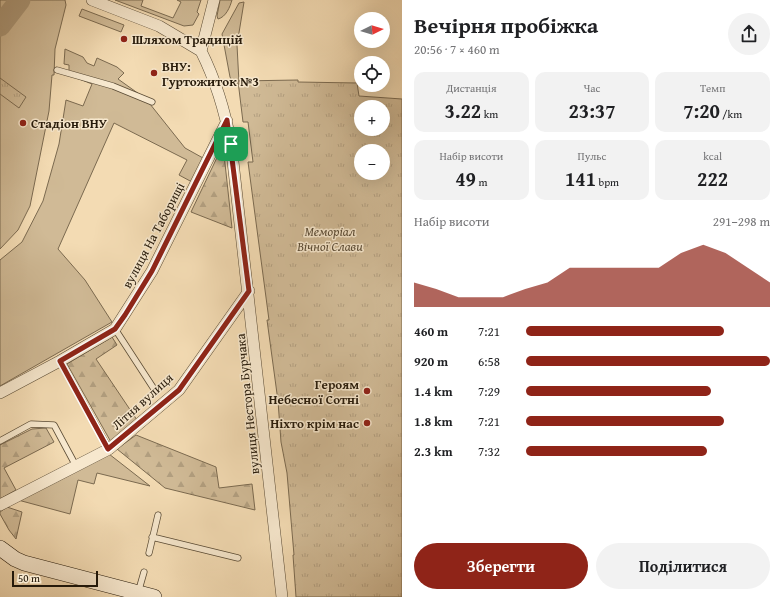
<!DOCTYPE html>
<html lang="uk">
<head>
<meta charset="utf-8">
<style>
	:root { --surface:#fff; --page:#f2f2f2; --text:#202124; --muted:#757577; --accent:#8f2418 }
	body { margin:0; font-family:"Gentium Book Plus",serif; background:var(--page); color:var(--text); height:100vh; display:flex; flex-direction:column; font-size:15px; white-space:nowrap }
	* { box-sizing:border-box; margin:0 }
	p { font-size:13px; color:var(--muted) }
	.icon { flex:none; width:22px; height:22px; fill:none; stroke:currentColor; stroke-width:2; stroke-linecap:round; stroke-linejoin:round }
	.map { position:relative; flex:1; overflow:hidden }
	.side { display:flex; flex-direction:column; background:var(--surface); width:380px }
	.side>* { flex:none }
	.needle { width:26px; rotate:85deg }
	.buttons { position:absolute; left:354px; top:12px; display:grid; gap:8px }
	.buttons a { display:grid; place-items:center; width:36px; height:36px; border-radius:50%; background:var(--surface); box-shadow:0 4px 16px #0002; font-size:20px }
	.scale { position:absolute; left:12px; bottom:10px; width:86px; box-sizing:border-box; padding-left:4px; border:2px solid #261a0a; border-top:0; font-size:11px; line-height:14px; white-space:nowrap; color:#261a0a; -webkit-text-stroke:3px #f7e8ce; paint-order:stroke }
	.pin { position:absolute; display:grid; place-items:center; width:34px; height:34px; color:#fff; margin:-17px; border-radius:8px; box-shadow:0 2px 6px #0006 }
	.round { display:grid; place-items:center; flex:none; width:42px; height:42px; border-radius:21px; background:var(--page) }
	.summary { display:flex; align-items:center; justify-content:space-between; height:68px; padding:0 12px }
	h1 { font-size:22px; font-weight:700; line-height:30px }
	.metrics { display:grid; grid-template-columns:repeat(3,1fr); gap:6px; height:68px; padding:4px 12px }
	.metrics div { display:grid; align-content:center; border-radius:10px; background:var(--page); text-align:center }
	.metrics b { font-size:20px; font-weight:700 }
	.metrics small { font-size:11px; font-weight:400 }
	.metrics p { font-size:11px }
	.chart { height:112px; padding:8px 12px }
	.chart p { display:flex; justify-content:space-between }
	.chart svg { width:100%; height:72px; margin-top:4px; fill:var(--accent); opacity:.7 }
	.primary-button { display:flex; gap:8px; margin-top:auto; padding:8px 12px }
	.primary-button a { flex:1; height:46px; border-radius:24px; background:var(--accent); color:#fff; font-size:16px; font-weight:700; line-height:46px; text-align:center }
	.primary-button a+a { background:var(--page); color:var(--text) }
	ul { padding:0 12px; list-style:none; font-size:13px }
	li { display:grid; grid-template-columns:64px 48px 1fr; align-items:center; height:30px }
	li i { height:10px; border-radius:5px; background:var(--accent) }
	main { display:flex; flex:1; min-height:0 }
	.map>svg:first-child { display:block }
</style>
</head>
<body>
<main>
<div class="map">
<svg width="402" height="597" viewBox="0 0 402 597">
	<defs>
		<pattern id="forest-firs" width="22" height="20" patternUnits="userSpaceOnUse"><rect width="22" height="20" fill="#d0ba96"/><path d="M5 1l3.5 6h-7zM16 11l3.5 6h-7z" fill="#b29f80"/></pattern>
		<pattern id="park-tufts" width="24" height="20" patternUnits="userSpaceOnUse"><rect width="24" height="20" fill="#d0ba96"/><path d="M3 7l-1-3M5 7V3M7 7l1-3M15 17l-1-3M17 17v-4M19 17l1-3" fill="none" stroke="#b29f80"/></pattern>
	</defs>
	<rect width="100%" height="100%" fill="#f3dbb3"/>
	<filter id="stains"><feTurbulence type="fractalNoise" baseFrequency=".005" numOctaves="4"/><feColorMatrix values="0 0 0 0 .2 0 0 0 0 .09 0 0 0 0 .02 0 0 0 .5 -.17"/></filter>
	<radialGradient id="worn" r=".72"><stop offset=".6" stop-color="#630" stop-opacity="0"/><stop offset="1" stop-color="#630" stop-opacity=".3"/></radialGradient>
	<path fill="#d0ba96" stroke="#7b6a50" d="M0,0h65l1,5 -11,44 -1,26h-2l-3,36 -19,95 -12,24 -18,19z
		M115,0h28l-2,6 32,12 8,-16 -4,-2h24l-4,12 2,2 -6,11 -9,1z
		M220,0h12c-2,7 -6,17 -14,19l-1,-3z
		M244,2l-7,43 2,38h-6l-3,-6 -8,-43 17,-31z
		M82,9l42,16 -3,7 -42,-16z
		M65,49l18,8 4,6 7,3 3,-8 20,9 7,6 -6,6 28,20 39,49 18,10 -11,24 -13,-7 8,-15 -73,-37 -56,126 27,31 27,42 -112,64v-126l22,-18 21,-41 16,-57 7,-44 17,6 9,-22 -23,-9v-10l-5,-1z
		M109,454l41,32 -53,-13 -3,11 -16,-4 -8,34 -52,-14z"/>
	<path fill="url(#forest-firs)" stroke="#7b6a50" d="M223,145l9,83 -41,-16z
		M112,337l5,8 -21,14 41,61 -26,22 -44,-78z
		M46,428l8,14 -50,26 12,22 -16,9v-54l32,-16z
		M136,435l80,32 3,21 33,-4 3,26 -90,-22 -48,-39z
		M7,507l15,5 -6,27 -7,-9 -9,-16v-2z"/>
	<path fill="url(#park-tufts)" stroke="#7b6a50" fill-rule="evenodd" d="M0,78l26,19 -7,11 -19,-14z
		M298,80v2l59,1 2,13 43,3v498h-106l-3,-42h1l-7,-82 -6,-31 -3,-41 -11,-81h2l-21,-158h5l-5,-40h-5l-5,-41zM361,107h22v22h-22zM361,151h22v22h-22z"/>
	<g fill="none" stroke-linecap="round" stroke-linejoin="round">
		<path stroke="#ad997a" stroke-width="21" d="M0,26l20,-26"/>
		<defs>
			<path id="lane" d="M57,70l56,16 39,16
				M115,329l41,63
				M60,361l49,88
				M0,441l31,-17 23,1 22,41
				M152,537l86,21
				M149,553l9,-38
				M138,593l6,-21"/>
			<path id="street" d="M92,0l67,26 42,25
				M214,0l-13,51c15,30 24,60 30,93l51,453
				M0,393l60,-32 55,-32 37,-58 75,-150
				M0,505l109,-56 70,-59 70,-99"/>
			<path id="secondary" d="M0,548l15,11 9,4 130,34"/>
		</defs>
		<use href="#lane" stroke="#594a34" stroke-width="7"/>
		<use href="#street" stroke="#594a34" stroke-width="12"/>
		<use href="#secondary" stroke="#261a0a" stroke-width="16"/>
		<use href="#lane" stroke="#f7e8ce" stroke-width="5.5"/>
		<use href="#street" stroke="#f7e8ce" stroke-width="11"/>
		<use href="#secondary" stroke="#f7e8ce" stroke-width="15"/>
	</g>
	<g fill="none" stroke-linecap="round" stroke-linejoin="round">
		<defs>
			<path id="route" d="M227,120l22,171 -70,99 -71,59 -48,-88 55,-32 10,-14 27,-44z"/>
		</defs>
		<use href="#route" stroke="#fff" stroke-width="8"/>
		<use href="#route" stroke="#8f2418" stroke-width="5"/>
	</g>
	<g fill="#8f2418" stroke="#f7e8ce" stroke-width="1.5">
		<circle cx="124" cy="39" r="4"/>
		<circle cx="154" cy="73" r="4"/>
		<circle cx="23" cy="123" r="4"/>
		<circle cx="367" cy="391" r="4"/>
		<circle cx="367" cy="423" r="4"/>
	</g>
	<g text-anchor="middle" stroke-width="3" stroke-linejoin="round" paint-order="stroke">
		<g font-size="13" font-weight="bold" fill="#261a0a" stroke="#f7e8ce" text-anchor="start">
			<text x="132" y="44">Шляхом Традицій</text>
			<text x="162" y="71">ВНУ:<tspan x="162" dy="15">Гуртожиток №3</tspan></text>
			<text x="31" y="128">Стадіон ВНУ</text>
			<text x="359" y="389" text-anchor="end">Героям<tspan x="359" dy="15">Небесної Сотні</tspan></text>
			<text x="359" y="428" text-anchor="end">Ніхто крім нас</text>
		</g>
		<g font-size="13" font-style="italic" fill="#594a34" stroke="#f7e8ce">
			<text x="330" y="236">Меморіал<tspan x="330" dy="15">Вічної Слави</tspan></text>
		</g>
		<g font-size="13" fill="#261a0a" stroke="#f7e8ce">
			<text transform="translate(153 235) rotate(-62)" y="5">вулиця На Таборищі</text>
			<text transform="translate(142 401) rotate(-42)" y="5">Літня вулиця</text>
			<text transform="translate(247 404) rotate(-96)" y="5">вулиця Нестора Бурчака</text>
		</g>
	</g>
	<rect width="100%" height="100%" filter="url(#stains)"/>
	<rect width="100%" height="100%" fill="url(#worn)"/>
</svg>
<div class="buttons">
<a><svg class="needle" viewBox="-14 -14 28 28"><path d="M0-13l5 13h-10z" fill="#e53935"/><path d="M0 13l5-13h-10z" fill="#757577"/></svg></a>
<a><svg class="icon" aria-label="locate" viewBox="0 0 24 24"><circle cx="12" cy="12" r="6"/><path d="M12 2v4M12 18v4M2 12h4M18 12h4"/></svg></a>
<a>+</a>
<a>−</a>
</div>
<div class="scale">50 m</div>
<div class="pin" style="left:231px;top:144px;background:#1e9e55"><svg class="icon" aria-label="arrive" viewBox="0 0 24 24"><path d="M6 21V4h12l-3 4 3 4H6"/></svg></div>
</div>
<section class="side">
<div class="summary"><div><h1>Вечірня пробіжка</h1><p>20:56 · 7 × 460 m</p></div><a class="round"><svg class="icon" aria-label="share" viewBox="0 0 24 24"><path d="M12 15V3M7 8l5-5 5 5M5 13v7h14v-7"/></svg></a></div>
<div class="metrics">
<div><p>Дистанція</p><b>3.22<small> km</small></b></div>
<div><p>Час</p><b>23:37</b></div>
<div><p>Темп</p><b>7:20<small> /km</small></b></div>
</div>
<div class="metrics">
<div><p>Набір висоти</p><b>49<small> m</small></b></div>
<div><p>Пульс</p><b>141<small> bpm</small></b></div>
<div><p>kcal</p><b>222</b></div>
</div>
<div class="chart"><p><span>Набір висоти</span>291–298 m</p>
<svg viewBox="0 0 160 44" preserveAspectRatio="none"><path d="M0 44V29L10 33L20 38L30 38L40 38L50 33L60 29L70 20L80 20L90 20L100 20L110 20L120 11L130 6L140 11L150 20L160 29V44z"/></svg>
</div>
<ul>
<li><b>460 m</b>7:21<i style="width:81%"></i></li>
<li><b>920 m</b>6:58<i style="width:100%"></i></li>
<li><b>1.4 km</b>7:29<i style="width:76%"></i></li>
<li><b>1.8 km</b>7:21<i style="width:81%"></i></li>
<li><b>2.3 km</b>7:32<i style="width:74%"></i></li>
</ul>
<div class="primary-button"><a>Зберегти</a><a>Поділитися</a></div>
</section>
</main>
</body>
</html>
